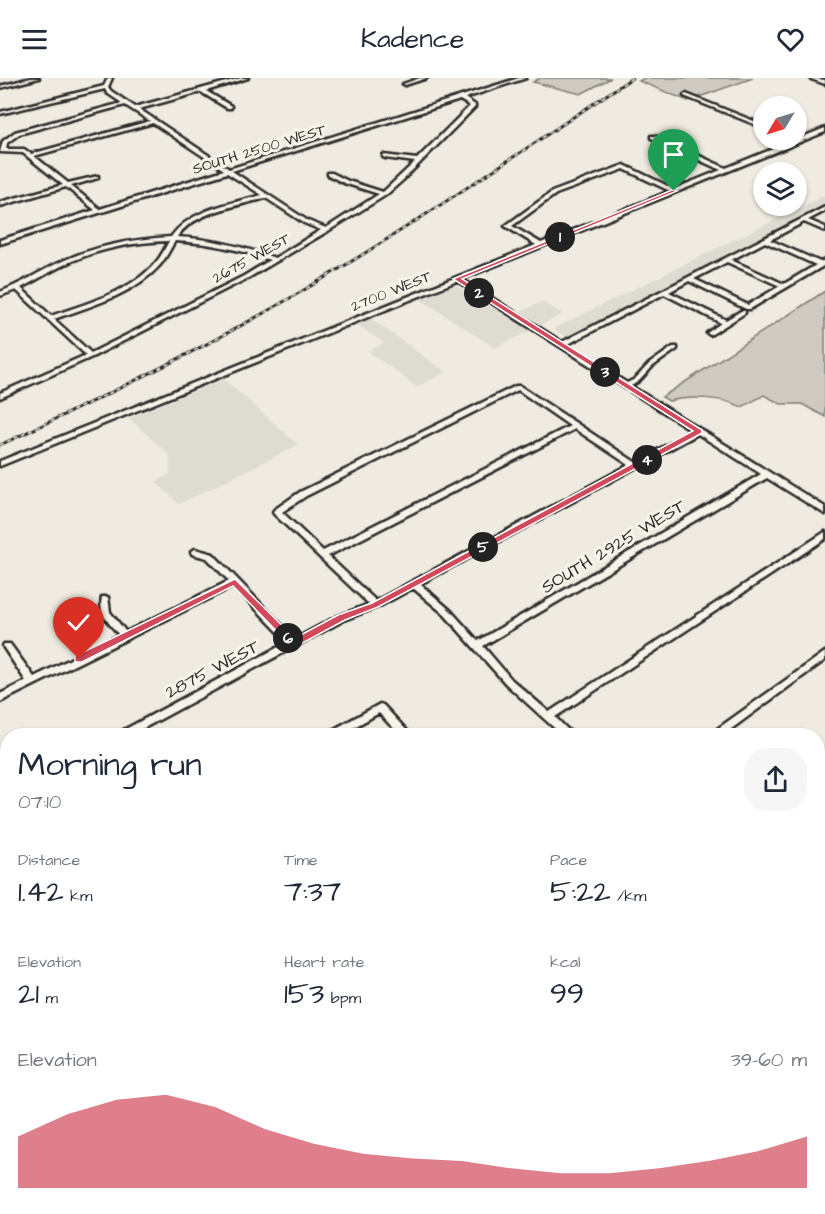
<!DOCTYPE html>
<html lang="en">
<head>
<meta charset="utf-8">
<style>
	:root { --surface:#fff; --page:#f6f6f7; --text:#1f2937; --muted:#747a83; --accent:#d1495b }
	body { margin:0; font-family:"Architects Daughter",sans-serif; background:var(--page); color:var(--text); height:100vh; display:flex; flex-direction:column; font-size:22px; white-space:nowrap }
	* { box-sizing:border-box; margin:0 }
	p { font-size:20px; color:var(--muted) }
	.icon { flex:none; width:33px; height:33px; fill:none; stroke:currentColor; stroke-width:2; stroke-linecap:round; stroke-linejoin:round }
	.map { position:relative; flex:1; overflow:hidden }
	.drawer { position:absolute; left:0px; top:650px; width:825px; height:488px; display:flex; flex-direction:column; background:var(--surface); border-radius:24px 24px 0 0; box-shadow:0 2px 4px #0004 }
	.drawer>* { flex:none }
	.needle { width:39px; rotate:232deg }
	.tools { position:absolute; left:753px; top:18px; display:grid; gap:12px }
	.tools a { display:grid; place-items:center; width:54px; height:54px; border-radius:50%; background:var(--surface); box-shadow:0 2px 4px #0004; font-size:30px }
	.pin { position:absolute; display:grid; place-items:center; width:51px; height:51px; color:#fff; margin:-62px -26px; border-radius:50% 50% 50% 0; rotate:-45deg; box-shadow:0 0 6px #0007 }
	.pin .icon { rotate:45deg }
	.km { position:absolute; width:30px; height:30px; margin:-15px; border-radius:50%; background:#222; color:#fff; font-size:16px; line-height:30px; text-align:center }
	.round { display:grid; place-items:center; flex:none; width:63px; height:63px; border-radius:24px; background:var(--page) }
	.overview { display:flex; align-items:center; justify-content:space-between; height:102px; padding:0 18px }
	h1 { font-size:33px; font-weight:600; line-height:45px }
	.stats { display:grid; grid-template-columns:repeat(3,1fr); gap:9px; height:102px; padding:6px 18px }
	.stats div { display:grid; align-content:center }
	.stats b { font-size:30px; font-weight:600 }
	.stats small { font-size:16px; font-weight:400 }
	.stats p { font-size:16px }
	.chart { height:168px; padding:12px 18px }
	.chart p { display:flex; justify-content:space-between }
	.chart svg { width:100%; height:108px; margin-top:6px; fill:var(--accent); opacity:.7 }
	header { display:flex; justify-content:space-between; align-items:center; height:78px; padding:0 18px; background:var(--surface); font-size:27px; font-weight:600 }
	.map>svg:first-child { display:block }
</style>
</head>
<body>
<header><svg class="icon" aria-label="menu" viewBox="0 0 24 24"><path d="M4 6h16M4 12h16M4 18h16"/></svg>Kadence<svg class="icon" aria-label="heart" viewBox="0 0 24 24"><path d="M12 20l-8-8c-3-5 5-10 8-4 3-6 11-1 8 4z"/></svg></header>
<div class="map">
<svg width="825" height="1136" viewBox="0 0 825 1136">
	<rect width="100%" height="100%" fill="#efebe0"/>
	<filter id="ink" filterUnits="userSpaceOnUse"><feTurbulence type="fractalNoise" baseFrequency=".0167" numOctaves="2"/><feDisplacementMap in="SourceGraphic" scale="12" xChannelSelector="R" yChannelSelector="G"/><feConvolveMatrix kernelMatrix="1 2 1 2 8 2 1 2 1" color-interpolation-filters="sRGB"/></filter>
	<g filter="url(#ink)">
		<path fill="#dedbd1" d="M825,117v11l-257,132 -15,-9z
			M455,207l2,1 73,45 -35,17 -75,-49z
			M542,224l21,12 -22,11 -22,-13z
			M371,241l75,53 -29,15 -49,-36 16,-8 -27,-18z
			M224,301l74,66 -119,59 -23,-22 14,-8v-18l-41,-38z"/>
		<path fill="#cfcbc2" stroke="#7d7b76" stroke-width="1.5" d="M540,0h71l-30,16 -48,-12z
			M645,0h108l-65,23 -49,-20z
			M825,213v126l-23,-13h-21l-17,-9 -22,12c-20,-10 -52,-11 -73,-6l-7,-4z"/>
		<g fill="none" stroke-linecap="round" stroke-linejoin="round">
			<defs>
				<path id="minor" d="M31,0h8l-39,10v-2z
					M108,0h4l-4,9 3,4 24,16 106,-29h7l-42,13 25,15v2h-4l-26,-16 -62,17 90,60 290,-91h7l-61,20 10,7v2l-72,73 -17,15 -58,36 -80,47 -156,79 -92,41v-5l86,-38 -70,-65 -16,6v-4c21,-8 39,-20 58,-29 36,-17 74,-24 113,-26 19,-28 60,-33 91,-42l-35,-22 -227,71v-4l95,-30 -29,-23 -66,19v-4l63,-17 -40,-32 -23,-1 3,-11 12,-9 107,-29 -15,-10 -2,-4 -105,25v-2l104,-26zM460,22l10,6 -53,53 -34,-4v2l2,1 30,4 -32,30 -35,-11 -16,-8h-4v2l16,8 35,11 -53,34 -18,-7 -76,-50zM125,27l25,16 -119,33 -7,-5h-18l1,-6 12,-9zM153,45l71,47 -124,39 -29,-23 27,-8v-2l-30,7 -34,-27zM266,120l38,25 17,7 -46,28c-33,-12 -64,-19 -98,-21 16,-25 61,-31 89,-39zM169,163c-4,7 -7,14 -12,20 -25,31 -70,42 -106,55l-30,-28c17,-9 33,-19 51,-27 31,-13 63,-19 97,-20zM175,163c33,2 64,8 95,19l-26,16 -153,77 -37,-34c37,-13 79,-24 106,-54 6,-7 10,-16 15,-24z
					M420,0h7l-22,7 -2,-1z
					M686,16l78,31v3l-80,-32v-1z
					M825,50v4l-363,147 100,63 263,-135v4l-17,9 17,7v4l-21,-9 -34,18 50,22 5,-2v5l-75,44h-4l-57,-28 -20,11 57,28 15,-9h4v2l-33,21 -2,1 -3,-2 14,-10 -57,-29 -98,51 61,38 8,-4 14,-15 24,-17h4v2l-24,17 -14,15 -8,5 194,121v7l-58,-36 -284,168 29,34 37,32 276,-180v7l-270,178 18,18h-11l-56,-51 -62,-70 -31,-26 -35,19 -34,13 -213,115h-13l2,-3 168,-90 -54,-56 -234,116v-8l26,-13 -22,-33 -1,-2 1,-2h6l24,33 85,-42c-10,-13 -21,-20 -17,-38h6l2,15 16,20 103,-51 -22,-23 -15,-4 -1,-2 4,-3 18,5 82,85 43,-23 31,-12 -95,-90 -1,-2 1,-2 26,-18 216,-106h4l115,76 58,-31 -236,-150 -457,185v-5l536,-216 -31,-19 47,-34 72,-27 50,24 47,-19 -70,-32v-2h4l71,32zM624,91l46,22 -129,52 -29,-17 44,-32zM765,164l51,23 -32,19 -53,-24zM727,184l53,24 -32,19 -54,-26zM518,312l52,36 -247,125 -41,-39 24,-16zM575,351l54,36 -253,136 -48,-45zM698,356l63,40 -283,167 -28,-31 -30,-26z
					M825,574v8l-102,75h-12l2,-3z
					M380,626l3,1 28,30h-11l-21,-22 -39,22h-13l2,-3z
					M8,710v8l-8,2v-8z
					M818,875l7,4v12l-7,-4z
					M825,913v14l-7,4v-13z
					M818,996l7,5v15l-7,-5z
					M8,1086v14l-8,5v-15z
					M256,1130h15l4,6h-16z
					M587,1130h17l-4,6h-17z"/>
				<path id="major" d="M810,0l15,2v4l-14,-5z
					M0,1050c11,4 8,19 8,29 -8,-4 -8,-19 -8,-29z
					M29,1130h17l3,6h-17z"/>
			</defs>
			<use href="#minor" stroke="#2b2b2b" stroke-width="5"/>
			<use href="#major" stroke="#2b2b2b" stroke-width="5"/>
			<use href="#minor" fill="#f7f3e8" fill-rule="evenodd"/>
			<use href="#major" fill="#f7f3e8" fill-rule="evenodd"/>
			<defs>
				<path id="rail" d="M0,367c99,-46 197,-93 292,-148 117,-68 228,-145 340,-219"/>
			</defs>
			<use href="#rail" stroke="#2b2b2b" stroke-width="3"/>
			<use href="#rail" stroke="#f7f3e8" stroke-width="1.5" stroke-dasharray="4" stroke-linecap="butt"/>
		</g>
	</g>
	<path fill="#d1495b" stroke="#fff" stroke-width="1.5" d="M672,112l5,1 -215,88 240,151v3l-324,174 -33,13 -48,26h-6l-58,-60 -151,76h-7v-6l160,-77 60,59 43,-23 34,-12 321,-172 -240,-152z"/>
	<g text-anchor="middle" stroke-width="6" stroke-linejoin="round" paint-order="stroke">
		<g font-size="15" fill="#2b2b2b" stroke="#f7f3e8">
			<text transform="translate(259 71) rotate(-17)" y="5">SOUTH 2500 WEST</text>
			<text transform="translate(251 180) rotate(-29)" y="5">2675 WEST</text>
			<text transform="translate(391 213) rotate(-22)" y="5">2700 WEST</text>
		</g>
		<g font-size="18" fill="#2b2b2b" stroke="#f7f3e8">
			<text transform="translate(613 468) rotate(-31)" y="6">SOUTH 2925 WEST</text>
			<text transform="translate(212 591) rotate(-28)" y="6">2875 WEST</text>
		</g>
	</g>
</svg>
<div class="tools">
<a><svg class="needle" viewBox="-14 -14 28 28"><path d="M0-13l5 13h-10z" fill="#e53935"/><path d="M0 13l5-13h-10z" fill="#747a83"/></svg></a>
<a><svg class="icon" aria-label="layers" viewBox="0 0 24 24"><path d="M12 4l9 5-9 5-9-5zM3 14l9 5 9-5"/></svg></a>
</div>
<div class="pin" style="left:674px;top:113px;background:#1e9e55"><svg class="icon" aria-label="arrive" viewBox="0 0 24 24"><path d="M6 21V4h12l-3 4 3 4H6"/></svg></div>
<div class="pin" style="left:79px;top:581px;background:#d93025"><svg class="icon" aria-label="check" viewBox="0 0 24 24"><path d="M5 12l5 5 9-10"/></svg></div>
<b class="km" style="left:560px;top:159px">1</b>
<b class="km" style="left:479px;top:215px">2</b>
<b class="km" style="left:605px;top:294px">3</b>
<b class="km" style="left:647px;top:382px">4</b>
<b class="km" style="left:483px;top:469px">5</b>
<b class="km" style="left:288px;top:560px">6</b>
<section class="drawer">
<div class="overview"><div><h1>Morning run</h1><p>07:10</p></div><a class="round"><svg class="icon" aria-label="share" viewBox="0 0 24 24"><path d="M12 15V3M7 8l5-5 5 5M5 13v7h14v-7"/></svg></a></div>
<div class="stats">
<div><p>Distance</p><b>1.42<small> km</small></b></div>
<div><p>Time</p><b>7:37</b></div>
<div><p>Pace</p><b>5:22<small> /km</small></b></div>
</div>
<div class="stats">
<div><p>Elevation</p><b>21<small> m</small></b></div>
<div><p>Heart rate</p><b>153<small> bpm</small></b></div>
<div><p>kcal</p><b>99</b></div>
</div>
<div class="chart"><p><span>Elevation</span>39–60 m</p>
<svg viewBox="0 0 160 44" preserveAspectRatio="none"><path d="M0 44V23L10 14L20 8L30 6L40 11L50 20L60 26L70 30L80 32L90 33L100 36L110 38L120 38L130 36L140 33L150 29L160 23V44z"/></svg>
</div>
</section>
</div>
</body>
</html>
